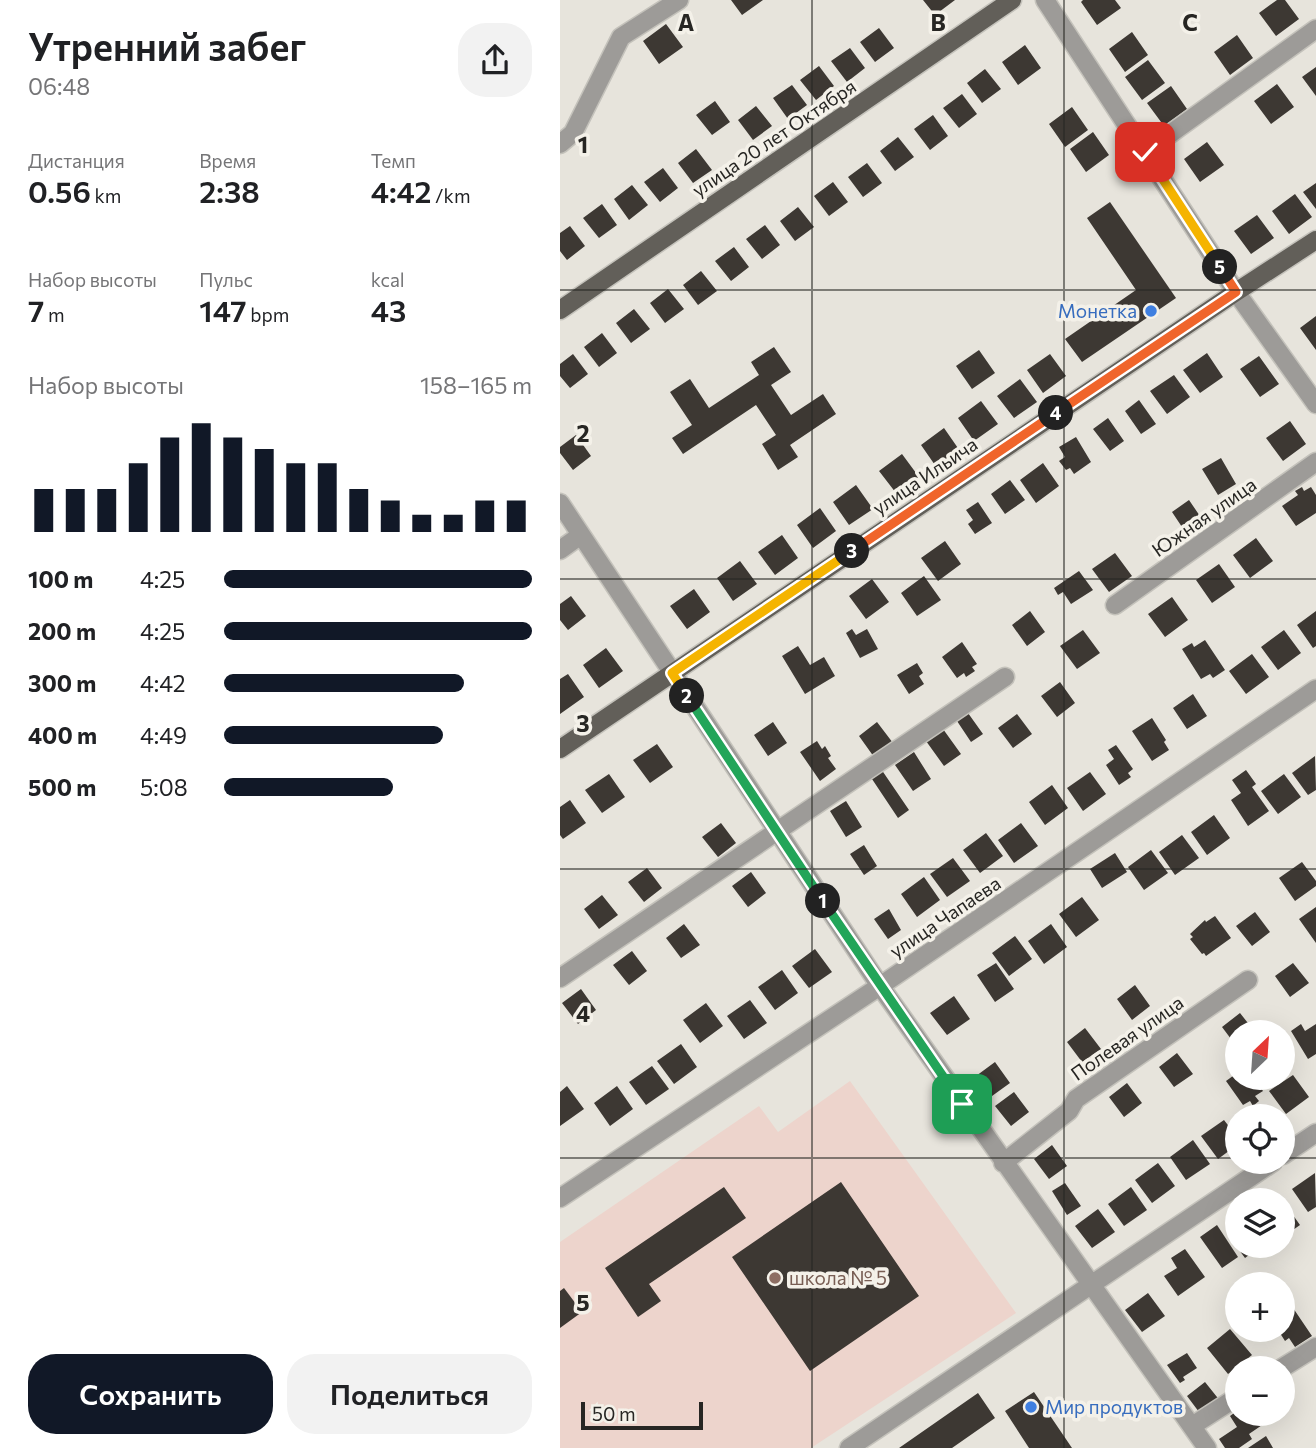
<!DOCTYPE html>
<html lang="ru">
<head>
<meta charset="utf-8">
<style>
	:root { --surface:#fff; --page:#f2f2f2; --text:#202124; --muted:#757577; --accent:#111827 }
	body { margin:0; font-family:Commissioner,sans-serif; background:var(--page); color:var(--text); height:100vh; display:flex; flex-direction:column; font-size:26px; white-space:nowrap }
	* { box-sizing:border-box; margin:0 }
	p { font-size:23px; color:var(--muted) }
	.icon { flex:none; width:38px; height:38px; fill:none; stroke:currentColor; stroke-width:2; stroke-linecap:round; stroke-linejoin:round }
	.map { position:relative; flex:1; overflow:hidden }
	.drawer { display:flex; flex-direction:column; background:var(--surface); width:560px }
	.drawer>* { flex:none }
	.needle { width:46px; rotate:25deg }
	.tools { position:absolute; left:665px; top:1020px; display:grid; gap:14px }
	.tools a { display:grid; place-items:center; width:70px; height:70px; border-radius:50%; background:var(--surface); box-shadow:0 7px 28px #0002; font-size:35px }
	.scale { position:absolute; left:21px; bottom:18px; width:122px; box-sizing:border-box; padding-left:7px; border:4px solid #272623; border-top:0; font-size:19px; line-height:24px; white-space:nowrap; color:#272623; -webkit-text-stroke:5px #f4f1e9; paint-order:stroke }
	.pin { position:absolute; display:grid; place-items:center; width:60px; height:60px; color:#fff; margin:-30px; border-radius:14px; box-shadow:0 4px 10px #0006 }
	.km { position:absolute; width:35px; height:35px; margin:-18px; border-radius:50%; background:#222; color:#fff; font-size:19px; line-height:35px; text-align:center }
	.round { display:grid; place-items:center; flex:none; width:74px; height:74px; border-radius:28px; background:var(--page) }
	.overview { display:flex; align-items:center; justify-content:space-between; height:119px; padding:0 28px }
	h1 { font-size:38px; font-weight:600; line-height:52px }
	.figures { display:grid; grid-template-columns:repeat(3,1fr); gap:10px; height:119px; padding:7px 28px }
	.figures div { display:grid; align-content:center }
	.figures b { font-size:30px; font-weight:600 }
	.figures small { font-size:19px; font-weight:400 }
	.figures p { font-size:19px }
	.chart { height:196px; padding:14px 28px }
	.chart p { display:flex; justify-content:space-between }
	.chart svg { width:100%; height:126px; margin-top:7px; stroke:var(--accent); stroke-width:6 }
	.cta { display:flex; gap:14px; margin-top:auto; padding:14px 28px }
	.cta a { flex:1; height:80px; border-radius:28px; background:var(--accent); color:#fff; font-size:28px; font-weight:600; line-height:80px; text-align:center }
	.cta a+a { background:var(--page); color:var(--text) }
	ul { padding:0 28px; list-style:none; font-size:23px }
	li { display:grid; grid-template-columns:112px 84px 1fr; align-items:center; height:52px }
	li i { height:18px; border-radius:9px; background:var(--accent) }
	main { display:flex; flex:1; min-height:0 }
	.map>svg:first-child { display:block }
</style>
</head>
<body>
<main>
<section class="drawer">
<div class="overview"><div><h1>Утренний забег</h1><p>06:48</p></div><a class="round"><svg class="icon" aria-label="share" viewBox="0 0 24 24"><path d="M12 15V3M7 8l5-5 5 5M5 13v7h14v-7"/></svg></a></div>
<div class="figures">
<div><p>Дистанция</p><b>0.56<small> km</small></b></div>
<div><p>Время</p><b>2:38</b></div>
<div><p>Темп</p><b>4:42<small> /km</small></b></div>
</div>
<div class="figures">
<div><p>Набор высоты</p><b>7<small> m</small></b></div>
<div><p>Пульс</p><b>147<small> bpm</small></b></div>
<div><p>kcal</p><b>43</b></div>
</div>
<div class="chart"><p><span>Набор высоты</span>158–165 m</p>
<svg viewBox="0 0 160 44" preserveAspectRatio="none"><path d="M5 44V29M15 44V29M25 44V29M35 44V20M45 44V11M55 44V6M65 44V11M75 44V15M85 44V20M95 44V20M105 44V29M115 44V33M125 44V38M135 44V38M145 44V33M155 44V33"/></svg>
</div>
<ul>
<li><b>100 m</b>4:25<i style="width:100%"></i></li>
<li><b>200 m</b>4:25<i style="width:100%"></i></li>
<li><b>300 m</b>4:42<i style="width:78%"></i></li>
<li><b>400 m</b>4:49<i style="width:71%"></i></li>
<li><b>500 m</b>5:08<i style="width:55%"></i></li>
</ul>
<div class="cta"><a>Сохранить</a><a>Поделиться</a></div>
</section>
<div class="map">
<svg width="756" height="1448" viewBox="0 0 756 1448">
	<rect width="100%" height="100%" fill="#e7e4dc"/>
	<path fill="#edd4cc" d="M290,1081l166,232 -205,135h-251v-206l199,-136 19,26z"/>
	<path fill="#3d3833" d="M171,0h32l-21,15z
		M363,0h32l-20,15z
		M523,0h32l6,8 -24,17 -16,-23z
		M717,0h8l14,19 -23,17 -17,-23z
		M106,24l17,23 -24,17 -16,-23z
		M319,28l15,20 -19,14 -15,-20z
		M572,32l16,23 -23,17 -16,-23z
		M677,35l16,23 -23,17 -16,-23z
		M465,45l16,23 -23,17 -16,-23z
		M290,48l15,20 -18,14 -16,-21z
		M588,60l17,23 -23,17 -17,-23z
		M259,66l15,20 -18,14 -16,-20z
		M756,67v29l-14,-19z
		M425,69l16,20 -19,14 -15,-20z
		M717,84l17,23 -23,17 -17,-23z
		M232,85l15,20 -19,14 -15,-21z
		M611,86l16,23 -23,17 -17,-23z
		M402,94l15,20 -18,14 -16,-20z
		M155,101l15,21 -18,13 -16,-20z
		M196,106l16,20 -19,14 -15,-20z
		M512,107l16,23 -23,17 -16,-23z
		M373,115l15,21 -18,14 -16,-21z
		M533,132l16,23 -23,17 -16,-23z
		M338,137l16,20 -19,14 -15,-20z
		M647,142l17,23 -24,17 -16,-23z
		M136,149l16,21 -19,13 -15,-20z
		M307,163l15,20 -19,14 -15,-20z
		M103,168l15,20 -18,14 -16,-20z
		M273,182l15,20 -19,14 -15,-20z
		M756,183v26l-13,-17z
		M72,185l16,20 -19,15 -15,-21z
		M735,194l17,23 -23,17 -17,-23z
		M550,202l66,96 -94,64 -17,-23 71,-49 -49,-72z
		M42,204l15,21 -18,13 -16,-20z
		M238,207l16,20 -19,14 -15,-20z
		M697,215l17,23 -23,16 -17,-23z
		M205,225l15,20 -18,14 -16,-20z
		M10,226l15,20 -18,14 -7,-9v-18z
		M174,247l15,20 -18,14 -16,-20z
		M141,271l16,20 -19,14 -15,-20z
		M108,289l16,20 -19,14 -15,-20z
		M74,309l16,20 -19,14 -15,-20z
		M756,316v34l-16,-22z
		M42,333l15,20 -18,14 -15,-20z
		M214,347l17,25 -20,13 20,30 32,-21 13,20 -46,31 8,12 -20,13 -16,-26 14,-9 -20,-30 -73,49 -11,-16 20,-13 -22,-33 20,-13 19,29 50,-33 -8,-13z
		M419,350l16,23 -23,16 -16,-23z
		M647,353l16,24 -23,16 -17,-23z
		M13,354l15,20 -18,14 -10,-12v-12z
		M490,354l16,22 -23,17 -16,-23z
		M699,356l20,28 -19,13 -20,-28z
		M614,375l16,22 -23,17 -17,-23z
		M460,379l17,23 -23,16 -17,-22z
		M579,400l17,24 -15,10 -16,-23z
		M421,401l17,23 -24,17 -16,-23z
		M548,418l16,23 -14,10 -17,-22z
		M730,421l16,23 -23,17 -17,-23z
		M384,428l16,23 -23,17 -16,-23z
		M16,435l15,21 -18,14 -13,-17v-6z
		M516,437l15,25 -17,12 -4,-6 -4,2 -7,-9 6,-4 -6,-10z
		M342,454l17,23 -23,16 -17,-22z
		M661,458l15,26 -18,11 -16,-26z
		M483,463l16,23 -23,17 -16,-23z
		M450,480l15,20 -20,14 -14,-20z
		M296,485l17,24 -24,16 -16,-23z
		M742,487l2,4 7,-4 5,8v18l-20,13 -14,-20 16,-11 -3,-4z
		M629,500l15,22 -18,11 -14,-21z
		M418,502l14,21 -17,11 -7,-10 5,-4 -7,-10z
		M260,508l16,23 -23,17 -16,-23z
		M222,535l16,23 -23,17 -17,-23z
		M696,538l17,23 -23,17 -17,-23z
		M385,541l16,23 -23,17 -17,-23z
		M555,553l17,23 -23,16 -17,-23z
		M180,561l17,23 -24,17 -16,-23z
		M659,564l16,23 -23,16 -16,-23z
		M519,571l14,19 -22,14 -8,-12 -5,3 -4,-7z
		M364,576l17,24 -24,16 -16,-23z
		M312,579l17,23 -23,17 -17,-23z
		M134,589l16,23 -23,17 -17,-23z
		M11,596l15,20 -18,14 -8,-10v-16z
		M612,597l16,23 -23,17 -17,-23z
		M470,611l15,21 -18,14 -15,-21z
		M756,611v35l-3,2 -16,-23z
		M292,629l4,6 11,-6 11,20 -18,9 -14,-25z
		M523,630l17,23 -23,16 -17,-23z
		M724,630l17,23 -23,17 -17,-23z
		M645,640l20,30 -12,8 -3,-4 -9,5 -19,-30 10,-6 2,4z
		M402,642l15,22 -5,3 3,4 -9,6 -2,-4 -7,5 -15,-21z
		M238,646l12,19 14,-8 11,19 -30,18 -23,-38z
		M46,648l17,23 -24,17 -16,-23z
		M692,654l17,23 -23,17 -17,-23z
		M357,663l6,10 -4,3 5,8 -15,10 -12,-19z
		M8,674l16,23 -24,17v-35z
		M500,682l15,21 -18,14 -16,-21z
		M633,694l14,22 -20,13 -14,-21z
		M408,713l15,21 -12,8 -14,-21z
		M457,714l15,20 -19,14 -15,-20z
		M592,718l14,22 -2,2 5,8 -17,11 -20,-30z
		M213,722l14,21 -19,13 -14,-21z
		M317,722l16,21 -19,14 -15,-21z
		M383,729l18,25 -17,12 -18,-25z
		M257,741l5,8 3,-3 6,10 -3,2 8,11 -16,12 -20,-29z
		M97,744l16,23 -23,16 -17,-23z
		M556,745l17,24 -5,4 3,4 -12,8 -13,-20 8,-6 -6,-9z
		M354,752l17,27 -18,12 -18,-26z
		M755,756l1,34 -8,5 -16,-22z
		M319,766l30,44 -11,8 -30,-45z
		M686,770l10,14 -4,3 17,24 -21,15 -17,-26 10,-7 -9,-13z
		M530,772l16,22 -23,17 -16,-23z
		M49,774l16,23 -23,16 -17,-23z
		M724,774l17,23 -23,17 -17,-23z
		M492,785l16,23 -23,17 -16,-23z
		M10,800l16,23 -23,16 -3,-4v-28z
		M286,801l16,26 -16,10 -16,-26z
		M654,815l16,23 -23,17 -16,-23z
		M161,823l15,20 -18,14 -16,-20z
		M461,823l17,23 -24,17 -16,-23z
		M426,833l17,23 -23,17 -17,-23z
		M622,835l17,23 -24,17 -16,-23z
		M304,845l13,21 -13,9 -14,-21z
		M591,850l17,23 -24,17 -16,-23z
		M555,853l12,19 -25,16 -12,-19z
		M393,858l17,23 -23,16 -17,-23z
		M742,862l14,19v5l-21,15 -16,-23z
		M87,868l15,20 -18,14 -16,-20z
		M191,872l15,21 -18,14 -16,-21z
		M364,877l16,23 -23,17 -16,-23z
		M42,895l16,20 -19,14 -15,-20z
		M522,897l17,23 -23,17 -17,-23z
		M756,907v36l-17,-24z
		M329,909l12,21 -13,9 -14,-20z
		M695,912l15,20 -18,14 -16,-20z
		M655,916l16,22 -25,18 -2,-3 -2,1 -12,-15 3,-2 -3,-3 15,-14 1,2z
		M124,924l16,21 -19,13 -15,-20z
		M491,924l16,23 -23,17 -16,-23z
		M455,936l17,23 -23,17 -17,-23z
		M255,949l17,23 -23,16 -17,-22z
		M72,951l15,20 -18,14 -16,-20z
		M436,963l18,26 -19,13 -18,-27z
		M733,963l16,20 -19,14 -15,-21z
		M222,970l16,23 -23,17 -17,-23z
		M575,985l15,21 -18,14 -15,-21z
		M21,989l15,21 -18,14 -16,-21z
		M394,996l16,23 -23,16 -17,-22z
		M190,1000l17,23 -23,16 -17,-23z
		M146,1003l17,23 -23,17 -17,-23z
		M680,1013l15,19h-18v15l-15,-20z
		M741,1024l4,7 11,-7v30l-8,5 -17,-28z
		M525,1028l16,21 -19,13 -15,-20z
		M121,1044l16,23 -23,17 -17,-23z
		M617,1053l16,21 -19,13 -15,-20z
		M435,1062l15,21 -18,13 -16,-20z
		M92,1066l17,23 -23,16 -17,-23z
		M677,1073v5h17l9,13 -8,5 4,5 -6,5 -3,-5 -7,4 -17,-24z
		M733,1075l16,22 -23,17 -17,-23z
		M567,1083l15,20 -18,14 -15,-20z
		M7,1086l17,23 -24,17v-34z
		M57,1086l16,23 -23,17 -16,-23z
		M454,1092l15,20 -18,14 -16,-20z
		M664,1120l13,17v8l-19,14 -17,-23z
		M633,1140l17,24 -24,16 -16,-23z
		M492,1145l15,21 -18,13 -15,-20z
		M598,1163l17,23 -23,17 -17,-23z
		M755,1173l1,34 -8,5 -16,-23z
		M281,1182l78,114 -109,75 -78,-114z
		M505,1183l16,23 -14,9 -15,-24z
		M164,1187l22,31 -97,66 12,17 -23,16 -33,-49z
		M571,1187l16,23 -23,16 -16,-22z
		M723,1201l17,24 -17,12z
		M538,1209l17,23 -23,16 -17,-22z
		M657,1225l21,32 -16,11 -22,-31z
		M677,1228v18h24l-16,12 -17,-23z
		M625,1249l20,28 -27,19 -14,-20 13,-8 -6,-10z
		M4,1288l18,24 -22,16v-37z
		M588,1293l17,23 -23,16 -17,-22z
		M729,1302l23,34 -17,11 -6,-9 -4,3 -7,-11h5v-24z
		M670,1329l22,26 -24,19 -21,-26z
		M627,1353l10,15 -14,9 2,3 -5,3 -13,-18z
		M645,1382l16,20 -19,14 -15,-20z
		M474,1392l38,56h-43l-24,-37z
		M418,1393l17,25 -43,30h-53z
		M677,1411v3h41l-29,20 3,5 -13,9h-14l-6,-9 18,-12 -7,-11z
		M706,1436l7,12h-25z"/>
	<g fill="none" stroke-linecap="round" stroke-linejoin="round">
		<defs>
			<path id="minor" d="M485,0l191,292 80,112
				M0,144l13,-11 48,-96 58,-37
				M585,152l171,-123
				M0,503l320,483 327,462
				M0,550l21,-15
				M555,605l201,-143
				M0,978l445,-301
				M723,1155l33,-22
				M443,1163l66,-52 7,-12 172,-119
				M0,1198l320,-212 436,-297
				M722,1368l34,-21
				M632,1426l45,-29
				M289,1448l424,-286"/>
			<path id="major" d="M0,310l452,-310
				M0,749l676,-457 80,-52"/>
		</defs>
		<use href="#minor" stroke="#c4c2bb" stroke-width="21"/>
		<use href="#major" stroke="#c4c2bb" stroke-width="21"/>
		<use href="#minor" stroke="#9d9b98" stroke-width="18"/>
		<use href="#major" stroke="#625f59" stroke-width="18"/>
	</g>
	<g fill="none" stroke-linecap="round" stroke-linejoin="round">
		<defs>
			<path id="split-1" d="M263,901l139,203"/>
			<path id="split-2" d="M127,696l136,205"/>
			<path id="split-3" d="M127,696l-15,-23 180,-122"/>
			<path id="split-4" d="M292,551l204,-138"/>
			<path id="split-5" d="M496,413l180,-121 -16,-25"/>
			<path id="split-6" d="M585,152l75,115"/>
		</defs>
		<use href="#split-1" stroke="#fff" stroke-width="14"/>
		<use href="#split-2" stroke="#fff" stroke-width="14"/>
		<use href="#split-3" stroke="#fff" stroke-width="14"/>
		<use href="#split-4" stroke="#fff" stroke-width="14"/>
		<use href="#split-5" stroke="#fff" stroke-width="14"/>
		<use href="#split-6" stroke="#fff" stroke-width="14"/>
		<use href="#split-1" stroke="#22a559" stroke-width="9"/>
		<use href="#split-2" stroke="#22a559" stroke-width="9"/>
		<use href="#split-3" stroke="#f5b400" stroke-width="9"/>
		<use href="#split-4" stroke="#f0652b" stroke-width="9"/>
		<use href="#split-5" stroke="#f0652b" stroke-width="9"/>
		<use href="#split-6" stroke="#f5b400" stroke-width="9"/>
	</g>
	<path fill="none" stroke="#272623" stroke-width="2" stroke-opacity="0.55" d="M252,0v1448M504,0v1448M0,290h756M0,579h756M0,869h756M0,1158h677M723,1158h33"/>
	<g fill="#3f7fe0" stroke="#f4f1e9" stroke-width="2.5">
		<circle cx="591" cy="311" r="7"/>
		<circle cx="471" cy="1407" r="7"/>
	</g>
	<circle fill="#8d6e63" stroke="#f4f1e9" stroke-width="2.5" cx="215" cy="1278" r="7"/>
	<g text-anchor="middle" stroke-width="7" stroke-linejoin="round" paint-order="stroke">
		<g font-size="19" fill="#272623" stroke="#f4f1e9">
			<text transform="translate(214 138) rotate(-34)" y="7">улица 20 лет Октября</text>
			<text transform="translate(365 476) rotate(-34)" y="7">улица Ильича</text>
			<text transform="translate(644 517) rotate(-35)" y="7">Южная улица</text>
			<text transform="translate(385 917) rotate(-34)" y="7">улица Чапаева</text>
			<text transform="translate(567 1038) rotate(-35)" y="7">Полевая улица</text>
		</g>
		<g font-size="19" fill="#366cbe" stroke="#f4f1e9" text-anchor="end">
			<text x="577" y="318">Монетка</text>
			<text x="485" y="1414" text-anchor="start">Мир продуктов</text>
		</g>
		<g font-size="19" fill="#785e54" stroke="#f4f1e9" text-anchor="start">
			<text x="229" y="1285">школа № 5</text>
		</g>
	</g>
	<g font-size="23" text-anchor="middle" font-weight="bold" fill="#272623" stroke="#f4f1e9" stroke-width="7" stroke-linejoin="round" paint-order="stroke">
		<text x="126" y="31">A</text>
		<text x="378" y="31">B</text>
		<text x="630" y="31">C</text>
		<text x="23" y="153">1</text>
		<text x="23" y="442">2</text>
		<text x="23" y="732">3</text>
		<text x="23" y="1022">4</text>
		<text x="23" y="1311">5</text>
	</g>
</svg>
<div class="tools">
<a><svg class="needle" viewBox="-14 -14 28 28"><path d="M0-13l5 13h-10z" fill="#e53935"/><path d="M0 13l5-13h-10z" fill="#757577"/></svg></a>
<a><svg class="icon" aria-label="locate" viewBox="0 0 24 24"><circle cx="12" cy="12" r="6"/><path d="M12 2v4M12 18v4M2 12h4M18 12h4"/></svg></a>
<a><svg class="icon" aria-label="layers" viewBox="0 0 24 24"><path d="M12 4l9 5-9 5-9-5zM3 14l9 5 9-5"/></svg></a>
<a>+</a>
<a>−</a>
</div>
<div class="scale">50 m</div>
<div class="pin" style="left:402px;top:1104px;background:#1e9e55"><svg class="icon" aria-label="arrive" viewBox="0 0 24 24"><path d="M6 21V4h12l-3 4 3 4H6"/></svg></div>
<div class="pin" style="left:585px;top:152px;background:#d93025"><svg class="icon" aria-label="check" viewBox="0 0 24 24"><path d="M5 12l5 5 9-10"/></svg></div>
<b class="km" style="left:263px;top:901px">1</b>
<b class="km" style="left:127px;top:696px">2</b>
<b class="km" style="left:292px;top:551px">3</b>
<b class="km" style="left:496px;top:413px">4</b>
<b class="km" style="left:660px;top:267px">5</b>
</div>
</main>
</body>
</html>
